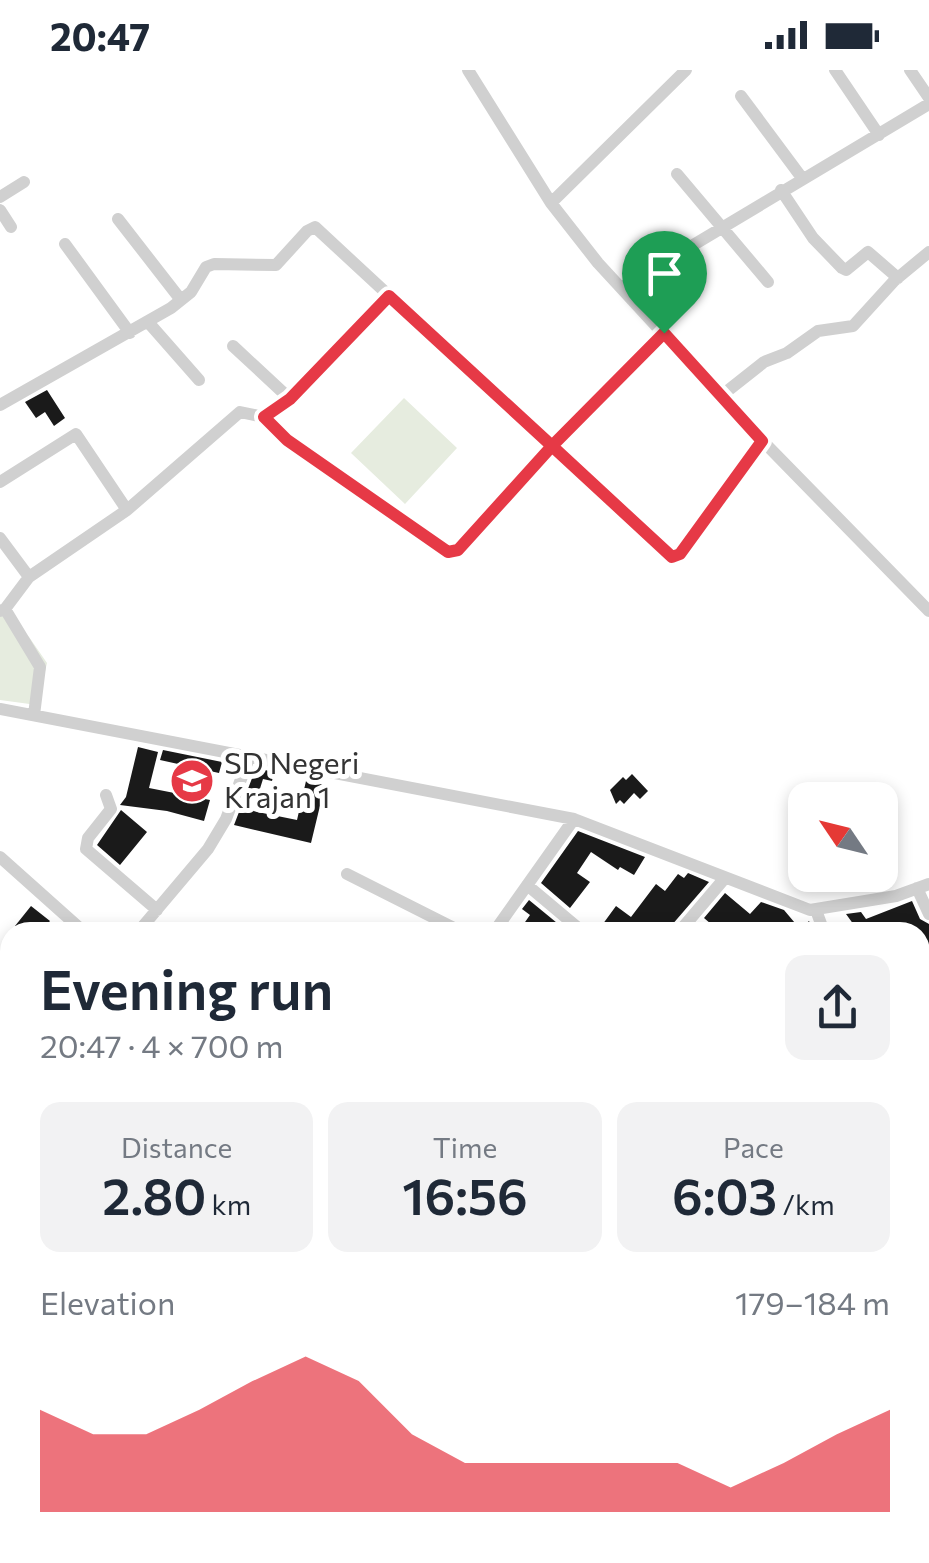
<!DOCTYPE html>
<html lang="en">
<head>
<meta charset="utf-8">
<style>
	:root { --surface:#fff; --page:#f2f2f3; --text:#1f2937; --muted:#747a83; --accent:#e63946 }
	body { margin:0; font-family:Commissioner,sans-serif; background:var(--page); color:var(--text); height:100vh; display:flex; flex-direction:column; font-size:38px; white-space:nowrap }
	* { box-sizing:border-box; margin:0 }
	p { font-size:32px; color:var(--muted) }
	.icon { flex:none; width:55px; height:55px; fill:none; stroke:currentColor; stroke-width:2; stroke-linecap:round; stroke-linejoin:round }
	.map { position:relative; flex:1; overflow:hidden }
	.panel { position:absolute; left:0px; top:852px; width:930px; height:642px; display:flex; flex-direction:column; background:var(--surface); border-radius:30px 30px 0 0; box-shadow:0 5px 15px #0003 }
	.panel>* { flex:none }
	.needle { width:65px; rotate:305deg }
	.controls { position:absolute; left:788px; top:712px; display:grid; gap:20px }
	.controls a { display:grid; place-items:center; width:110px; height:110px; border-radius:20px; background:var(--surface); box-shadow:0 5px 15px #0003; font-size:50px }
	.pin { position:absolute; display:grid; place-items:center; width:85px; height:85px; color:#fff; margin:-102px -42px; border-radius:50% 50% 50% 0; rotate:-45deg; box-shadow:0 0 10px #0007 }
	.pin .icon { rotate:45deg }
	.round { display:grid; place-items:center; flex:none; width:105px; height:105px; border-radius:20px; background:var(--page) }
	.summary { display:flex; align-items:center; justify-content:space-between; height:170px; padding:0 40px }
	h1 { font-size:55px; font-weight:600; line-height:75px }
	.stats { display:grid; grid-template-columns:repeat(3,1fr); gap:15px; height:170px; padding:10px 40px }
	.stats div { display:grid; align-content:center; border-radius:20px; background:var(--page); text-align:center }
	.stats b { font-size:50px; font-weight:600 }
	.stats small { font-size:28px; font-weight:400 }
	.stats p { font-size:28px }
	.chart { height:280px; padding:20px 40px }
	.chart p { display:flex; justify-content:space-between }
	.chart svg { width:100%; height:180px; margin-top:10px; fill:var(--accent); opacity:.7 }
	.status { display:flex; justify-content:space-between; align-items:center; height:70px; padding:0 50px; background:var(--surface); direction:ltr }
	.status svg { height:28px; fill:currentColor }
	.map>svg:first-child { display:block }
</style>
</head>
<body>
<div class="status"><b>20:47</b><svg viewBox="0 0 49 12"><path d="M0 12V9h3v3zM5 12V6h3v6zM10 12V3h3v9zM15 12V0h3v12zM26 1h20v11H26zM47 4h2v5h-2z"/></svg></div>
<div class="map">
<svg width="929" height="1493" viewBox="0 0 929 1493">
	<rect width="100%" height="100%" fill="#fff"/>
	<path fill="#e6ecdf" d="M404,328l53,50 -52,56 -54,-51z
		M0,542l29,25 18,26 -10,42 -37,-5z
		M929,1264v104h-9v-98z"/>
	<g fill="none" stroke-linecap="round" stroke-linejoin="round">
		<path stroke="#cfe2ee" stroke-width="4" d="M804,1493l3,-8"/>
	</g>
	<path fill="#1a1a1a" d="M47,320l18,28 -11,8 -9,-14 -9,6 -11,-16z
		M138,677l20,5 -9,36 61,12 -6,21 -37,-10 -47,-6 6,-8z
		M163,680l59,12 -3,11 -59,-13z
		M256,698l18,4 -2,9 -9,-2 -10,32 44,9 9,-39 19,4 -14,58 -77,-18z
		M632,704l16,17 -8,8 -6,-6 -10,11 -4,-4 -4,4 -6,-14 13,-13 3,3z
		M121,740l26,22 -27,33 -23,-20z
		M578,761l67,26 -11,18 -14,-8 -2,3 -27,-18 -14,21 13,9 -20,26 -29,-25z
		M688,803l21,9 -38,44 -2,6h-72l19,-26 15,11 25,-33 9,7 13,-17 6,4z
		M725,823l25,21 11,-12 23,8 16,19 9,-8 5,11h-110l7,-8 -7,-6z
		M529,830l39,32h-50l12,-17 -8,-6z
		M912,831l8,18 9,5v27l-9,-19h-61l-13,-18 15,-2 5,7z
		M31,836l19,15 -9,11h-18l-8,-6z"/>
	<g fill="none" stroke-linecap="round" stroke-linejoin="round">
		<path stroke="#d0d0d0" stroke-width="12" d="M468,0l83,133 47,60 151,164 180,184
			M835,0l44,65
			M910,0l19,28
			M741,26l61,82
			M677,104l91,108
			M781,120l32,48 29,30 4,2 22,-18 30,26
			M0,127l24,-15
			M551,133l135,-133
			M0,140l11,17
			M118,149l63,81
			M65,174l65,89
			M623,217l306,-183
			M148,252l51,58
			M233,276l57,53
			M721,326l43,-34 23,-9 31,-22 35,-5 41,-45 35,-29
			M0,335l171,-97 20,-16 15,-25 8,-3 62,1 31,-34 8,-4 354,328 11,-1 82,-113
			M264,347l23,23 161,111 7,1 96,-106 114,-113
			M0,412l76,-48 51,76 -98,67 -24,32 -5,2
			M127,440l113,-98 24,5 26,-18 99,-103
			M0,468l29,39
			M5,539l35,58 -6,48
			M0,639l574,110 236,91 86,-14 33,-12
			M106,725l5,14 -23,29 -2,11 71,61
			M0,787l84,75
			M347,804l115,58
			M527,815l56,47
			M917,818l12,26
			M816,840l8,22
			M138,862l70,-83 18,-30 23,-61
			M494,862l80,-113
			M679,862l45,-53
			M0,948l10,10
			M920,978l9,12
			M0,1027l10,-13
			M920,1037l9,-6
			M0,1048l10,8
			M920,1056l9,11
			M920,1212h9
			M0,1256l10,11
			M920,1375h9
			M920,1401l9,11
			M197,1485l5,8
			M384,1485l6,8
			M546,1485l4,8
			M692,1485l6,8
			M10,1493l9,-8
			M299,1493l12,-8
			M712,1493l14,-8
			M796,1493l3,-8"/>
	</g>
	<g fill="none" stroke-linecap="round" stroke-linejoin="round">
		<defs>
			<path id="route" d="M664,263l-112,113 -163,-150 -99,103 -26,18 23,23 161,112 10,-2 94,-104 120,111 8,-3 82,-113 -98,-108"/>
		</defs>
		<use href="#route" stroke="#fff" stroke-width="20"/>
		<use href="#route" stroke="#e63946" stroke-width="12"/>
	</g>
	<defs>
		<symbol id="school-disc" viewBox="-11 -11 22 22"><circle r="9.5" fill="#e63946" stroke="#fff"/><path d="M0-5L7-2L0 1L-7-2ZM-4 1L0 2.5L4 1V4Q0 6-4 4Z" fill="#fff"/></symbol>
	</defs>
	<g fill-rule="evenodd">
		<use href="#school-disc" x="167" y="686" width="50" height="50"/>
	</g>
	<g text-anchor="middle" stroke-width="10" stroke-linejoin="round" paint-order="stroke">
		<g font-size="30" fill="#333" stroke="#fff" text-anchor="start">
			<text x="224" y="704">SD Negeri<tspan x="224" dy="34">Krajan 1</tspan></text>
		</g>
	</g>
</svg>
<div class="controls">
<a><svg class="needle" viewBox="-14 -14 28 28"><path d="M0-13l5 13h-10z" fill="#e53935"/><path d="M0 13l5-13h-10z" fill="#747a83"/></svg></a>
</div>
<div class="pin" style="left:664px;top:263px;background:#1e9e55"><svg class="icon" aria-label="arrive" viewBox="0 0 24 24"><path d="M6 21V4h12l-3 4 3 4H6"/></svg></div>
<section class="panel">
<div class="summary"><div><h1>Evening run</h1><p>20:47 · 4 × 700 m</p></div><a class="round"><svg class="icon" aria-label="share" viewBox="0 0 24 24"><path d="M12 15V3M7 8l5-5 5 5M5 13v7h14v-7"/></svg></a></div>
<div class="stats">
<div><p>Distance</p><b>2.80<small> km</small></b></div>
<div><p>Time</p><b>16:56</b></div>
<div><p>Pace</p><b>6:03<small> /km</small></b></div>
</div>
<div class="chart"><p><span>Elevation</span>179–184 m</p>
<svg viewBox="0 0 160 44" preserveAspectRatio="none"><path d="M0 44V19L10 25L20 25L30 19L40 12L50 6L60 12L70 25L80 32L90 32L100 32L110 32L120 32L130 38L140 32L150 25L160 19V44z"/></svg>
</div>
</section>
</div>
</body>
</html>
